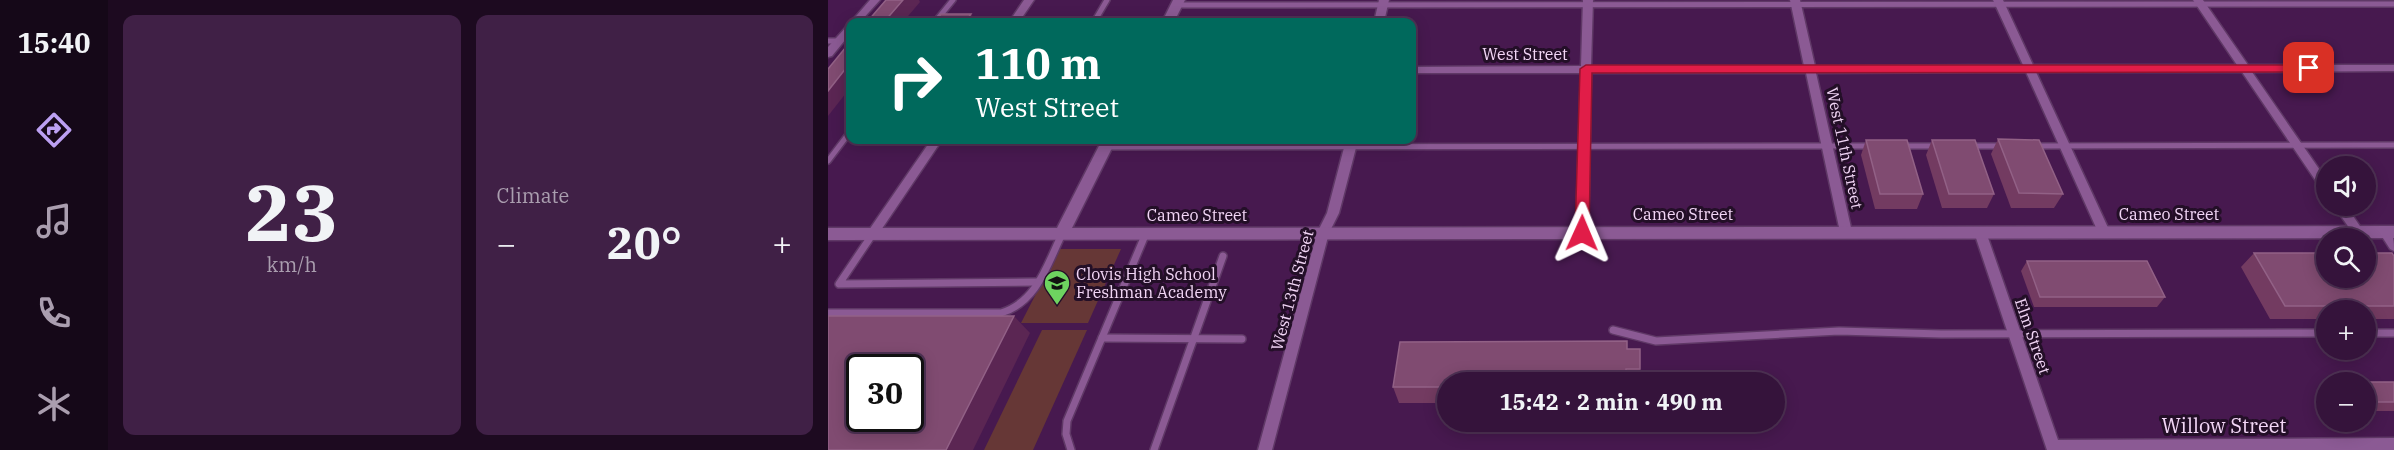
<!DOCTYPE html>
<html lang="en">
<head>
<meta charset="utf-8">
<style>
  body { margin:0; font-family:"IBM Plex Serif",serif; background:#402046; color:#f1f3f6; height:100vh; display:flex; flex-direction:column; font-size:22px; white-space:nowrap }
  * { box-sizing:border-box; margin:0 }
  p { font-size:20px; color:#aa9eaf }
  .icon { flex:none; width:33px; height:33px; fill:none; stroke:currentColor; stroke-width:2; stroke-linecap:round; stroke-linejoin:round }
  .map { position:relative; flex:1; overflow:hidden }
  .side { display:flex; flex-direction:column; gap:15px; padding:15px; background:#1d0a20; width:720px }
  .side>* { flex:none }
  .banner { position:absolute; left:18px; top:18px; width:570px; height:126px; border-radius:12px; box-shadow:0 3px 15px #0003,0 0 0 2px #4f3255; background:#00695c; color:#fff; overflow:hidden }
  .tools { position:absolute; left:1488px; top:156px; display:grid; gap:12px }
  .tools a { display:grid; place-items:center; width:60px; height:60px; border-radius:50%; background:#35133b; box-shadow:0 3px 15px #0003,0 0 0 2px #4f3255; font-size:30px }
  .speed { position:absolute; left:18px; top:354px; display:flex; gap:12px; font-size:30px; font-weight:700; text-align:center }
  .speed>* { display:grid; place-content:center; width:78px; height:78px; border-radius:50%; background:#35133b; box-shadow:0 3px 15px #0003,0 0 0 2px #4f3255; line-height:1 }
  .speed .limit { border:3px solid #111; border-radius:9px; background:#fff; color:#111 }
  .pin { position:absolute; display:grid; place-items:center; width:51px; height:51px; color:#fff; margin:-26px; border-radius:12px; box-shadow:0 3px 9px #0006 }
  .me { position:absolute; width:66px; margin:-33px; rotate:1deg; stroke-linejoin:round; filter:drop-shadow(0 0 4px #0008) }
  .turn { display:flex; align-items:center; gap:21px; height:126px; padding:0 30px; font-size:27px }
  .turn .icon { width:78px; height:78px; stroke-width:2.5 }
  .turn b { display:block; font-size:42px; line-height:51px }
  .big { font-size:45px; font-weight:700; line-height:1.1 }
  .side .card { flex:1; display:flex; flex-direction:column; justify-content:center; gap:9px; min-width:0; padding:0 21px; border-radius:12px; background:#402046 }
  .side .dial { align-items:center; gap:0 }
  .dial b { font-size:78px; line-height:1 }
  .heat { display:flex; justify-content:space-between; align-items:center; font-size:33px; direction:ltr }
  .side .tiles { flex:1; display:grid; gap:15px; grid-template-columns:repeat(2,1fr) }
  .trip { position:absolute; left:609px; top:372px; width:348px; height:60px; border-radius:30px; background:#35133b; box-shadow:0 3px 15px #0003,0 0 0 2px #4f3255; font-weight:700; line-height:60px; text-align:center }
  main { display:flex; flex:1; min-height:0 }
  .tab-bar { display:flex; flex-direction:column; width:108px; justify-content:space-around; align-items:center; background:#150818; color:#aa9eaf }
  .tab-bar .icon { width:42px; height:42px }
  .tab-bar .current { color:#bca0f2 }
  .tab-bar b { font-size:27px; color:#f1f3f6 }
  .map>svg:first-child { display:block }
  .green { fill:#663736 }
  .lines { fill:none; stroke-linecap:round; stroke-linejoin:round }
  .service-far1-casing { stroke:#5f3866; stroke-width:8 }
  .service-casing { stroke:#5f3866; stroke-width:10 }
  .minor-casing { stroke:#5f3866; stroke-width:3 }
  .tertiary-casing { stroke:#5f3866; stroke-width:3 }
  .service-far1 { stroke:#8b5a94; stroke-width:5 }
  .service { stroke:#8b5a94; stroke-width:7 }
  .minor { fill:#8b5a94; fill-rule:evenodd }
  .tertiary { fill:#8b5a94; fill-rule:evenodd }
  .wall { fill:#733b61 }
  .shaded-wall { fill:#5b2653 }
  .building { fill:#804b71; stroke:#926186; stroke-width:1.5; fill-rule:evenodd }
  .route { fill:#e11d48; stroke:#92132f; stroke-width:1.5 }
  .labels { text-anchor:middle; stroke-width:6; stroke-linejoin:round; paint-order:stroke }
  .street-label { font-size:16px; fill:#f2d6f6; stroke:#230f27 }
  .poi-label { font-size:16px; fill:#f2d6f6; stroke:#230f27; text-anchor:start }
  .near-street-label { font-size:20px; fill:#f2d6f6; stroke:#230f27 }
</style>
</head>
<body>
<main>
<nav class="tab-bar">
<b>15:40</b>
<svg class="icon current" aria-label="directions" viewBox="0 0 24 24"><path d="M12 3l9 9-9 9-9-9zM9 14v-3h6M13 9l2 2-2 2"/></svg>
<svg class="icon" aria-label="music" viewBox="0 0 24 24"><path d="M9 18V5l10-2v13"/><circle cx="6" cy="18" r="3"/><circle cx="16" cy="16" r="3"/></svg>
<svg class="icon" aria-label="phone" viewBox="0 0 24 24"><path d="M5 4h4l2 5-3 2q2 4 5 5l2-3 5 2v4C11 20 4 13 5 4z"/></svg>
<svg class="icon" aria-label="climate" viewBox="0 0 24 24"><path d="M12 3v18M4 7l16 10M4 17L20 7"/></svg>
</nav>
<section class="side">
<div class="tiles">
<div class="card dial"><b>23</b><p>km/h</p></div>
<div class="card"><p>Climate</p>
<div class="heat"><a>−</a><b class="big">20°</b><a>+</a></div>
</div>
</div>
</section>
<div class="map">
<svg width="1566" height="450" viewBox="0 0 1566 450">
  <rect width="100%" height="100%" fill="#47194f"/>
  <!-- green -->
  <g class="green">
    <polygon points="231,249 293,249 260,323 193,323"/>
    <polygon points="214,330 259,330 205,450 156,450"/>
  </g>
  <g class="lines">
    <!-- service-far1 casing -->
    <g class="service-far1-casing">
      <g id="service-far1">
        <polyline points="349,5 1566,4"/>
        <polyline points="107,22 125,0"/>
        <polyline points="266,22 279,0"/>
        <polyline points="0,41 12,41"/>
        <polyline points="1073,146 1108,146"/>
        <polyline points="1142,146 1174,146"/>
        <polyline points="1208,146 1566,145"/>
        <polyline points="278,147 1042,146"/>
        <polyline points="0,161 22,132"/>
      </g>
    </g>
    <!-- service casing -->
    <g class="service-casing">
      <g id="service">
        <polyline points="44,235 11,284 209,282"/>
        <path d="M0,313H173C209,302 219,265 234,234"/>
        <polyline points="785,330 828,341 1011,331 1113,334 1498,333"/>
        <polyline points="1538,333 1566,333"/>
        <polyline points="274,338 414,339"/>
        <polyline points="243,450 238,434 239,421 318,233"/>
        <polyline points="326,450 395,256"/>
      </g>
    </g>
    <!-- minor casing -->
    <g class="minor-casing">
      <g id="minor">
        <polygon points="42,0 52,0 32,22 22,23"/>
        <polygon points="196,0 206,0 191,22 181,22"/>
        <polygon points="551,0 561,0 556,22 546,22"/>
        <polygon points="755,0 765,0 763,66 976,66 962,0 972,0 987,66 1195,65 1165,0 1175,0 1205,65 1409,65 1365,0 1375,0 1420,65 1566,65 1566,71 1424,72 1498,179 1498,191 1494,190 1414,72 1208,72 1282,232 1280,235 1272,235 1270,232 1198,72 988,73 1024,232 1022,235 1014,235 1012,232 978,73 763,73 760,233 758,236 750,236 748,233 753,73 584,73 584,67 753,66"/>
        <polygon points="22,25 22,34 4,56 0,57 0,47 19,26"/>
        <polygon points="103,140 114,140 49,236 41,236 39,233 41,230"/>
        <polygon points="518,140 530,140 511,213 501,233 444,450 430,450 489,233 499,213"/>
        <polygon points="1506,206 1518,206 1534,229 1536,232 1534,235 1526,235"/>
        <polygon points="1152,227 1156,229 1158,232 1230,440 1566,438 1566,450 1219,450 1146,232 1148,229"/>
        <path d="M1557,227C1566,231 1566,242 1566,251L1562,249L1551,232L1553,229Z"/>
      </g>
    </g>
    <!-- tertiary casing -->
    <g class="tertiary-casing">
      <g id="tertiary">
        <polygon points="345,0 357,0 346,22 334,22"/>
        <polygon points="274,140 288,140 244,228 1566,226 1566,238 0,240 0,228 229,228"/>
      </g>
    </g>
    <!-- service-far1 -->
    <use href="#service-far1" class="service-far1"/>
    <!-- service -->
    <use href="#service" class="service"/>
    <!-- minor -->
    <use href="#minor" class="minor"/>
    <!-- tertiary -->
    <use href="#tertiary" class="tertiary"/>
  </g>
  <!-- wall -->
  <g class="wall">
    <polygon points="1170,139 1235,194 1226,208 1183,208 1163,154"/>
    <polygon points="1038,140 1095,194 1089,209 1047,209 1033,155"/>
    <polygon points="1104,140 1166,194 1159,208 1114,208 1098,155"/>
    <polygon points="1426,253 1566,256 1566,319 1538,319 1538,310 1498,310 1498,319 1442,319 1413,267"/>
    <polygon points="1199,261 1337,297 1329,307 1206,307 1193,271"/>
    <polygon points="799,349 812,369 811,382 620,382 620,403 571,403 565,387"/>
    <polygon points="1526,382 1566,382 1566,411 1538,411 1538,382"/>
  </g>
  <!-- shaded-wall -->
  <g class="shaded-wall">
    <polygon points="75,0 91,0 92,2 75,22 56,22"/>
    <polygon points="143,14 149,22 137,22"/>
    <polygon points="22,63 22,88 0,116 0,91"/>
    <polygon points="186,316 202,333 145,450 118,450"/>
  </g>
  <!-- building -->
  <g class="building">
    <polygon points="58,0 75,0 56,22 39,22"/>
    <polygon points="113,14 143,14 137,22 107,22"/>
    <polygon points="22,42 22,63 0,91 0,69"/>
    <polygon points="1170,139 1211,140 1235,194 1191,193"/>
    <polygon points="1038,140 1079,140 1095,194 1052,194"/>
    <polygon points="1104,140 1147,140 1166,194 1121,194"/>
    <polygon points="1426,253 1498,253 1498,278 1538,278 1538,253 1564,253 1566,256 1566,306 1457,306"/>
    <polygon points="1199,261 1319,261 1337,297 1212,297"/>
    <path d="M0,316H186L118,450H0ZM32,368H82V418H32Z"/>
    <polygon points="799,341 799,349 812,349 812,369 798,369 798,382 755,381 755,377 674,377 674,382 620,382 620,387 565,387 572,342"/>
    <polygon points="1526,382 1566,382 1566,402 1539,402 1538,400 1538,382"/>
  </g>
  <!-- route -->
  <polygon class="route" points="758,65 1481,65 1487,68 1481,72 764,73 761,233 754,238 747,233 752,69"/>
  <!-- icons -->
  <defs>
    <g id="school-pin" transform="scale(1.35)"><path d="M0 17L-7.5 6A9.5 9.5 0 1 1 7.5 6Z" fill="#6ed360" stroke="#230f27"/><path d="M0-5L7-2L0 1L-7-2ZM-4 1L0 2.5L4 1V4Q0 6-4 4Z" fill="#111"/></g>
  </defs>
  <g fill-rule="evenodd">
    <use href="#school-pin" x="229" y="283"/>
  </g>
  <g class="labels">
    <!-- street labels -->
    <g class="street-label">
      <text x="697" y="60">West Street</text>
      <text transform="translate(1017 148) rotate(78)" y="6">West 11th Street</text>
      <text x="855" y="220">Cameo Street</text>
      <text x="1341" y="220">Cameo Street</text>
      <text x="369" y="221">Cameo Street</text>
      <text transform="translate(464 290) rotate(-75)" y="6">West 13th Street</text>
      <text transform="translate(1205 336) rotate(71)" y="6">Elm Street</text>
    </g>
    <!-- poi labels -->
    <g class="poi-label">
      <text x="248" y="280">Clovis High School<tspan x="248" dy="18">Freshman Academy</tspan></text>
    </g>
    <!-- near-street labels -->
    <g class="near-street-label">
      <text x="1396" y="433">Willow Street</text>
    </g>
  </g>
</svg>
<div class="tools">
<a><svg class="icon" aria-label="sound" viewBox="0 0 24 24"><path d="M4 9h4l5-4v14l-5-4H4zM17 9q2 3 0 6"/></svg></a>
<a><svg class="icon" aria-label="search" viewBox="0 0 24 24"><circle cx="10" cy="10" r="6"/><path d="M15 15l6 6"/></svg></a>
<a>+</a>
<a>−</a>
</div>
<div class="speed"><div class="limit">30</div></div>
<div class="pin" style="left:1481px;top:68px;background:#d93025"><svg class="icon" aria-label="arrive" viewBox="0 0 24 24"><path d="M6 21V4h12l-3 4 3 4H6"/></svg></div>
<svg class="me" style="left:754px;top:233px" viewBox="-20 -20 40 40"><path d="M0-17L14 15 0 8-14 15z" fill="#e11d48" stroke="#fff" stroke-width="4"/></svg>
<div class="trip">15:42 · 2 min · 490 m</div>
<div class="banner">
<div class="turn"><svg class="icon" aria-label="right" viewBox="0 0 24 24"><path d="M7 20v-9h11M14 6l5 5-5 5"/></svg><div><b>110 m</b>West Street</div></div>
</div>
</div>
</main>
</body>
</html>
